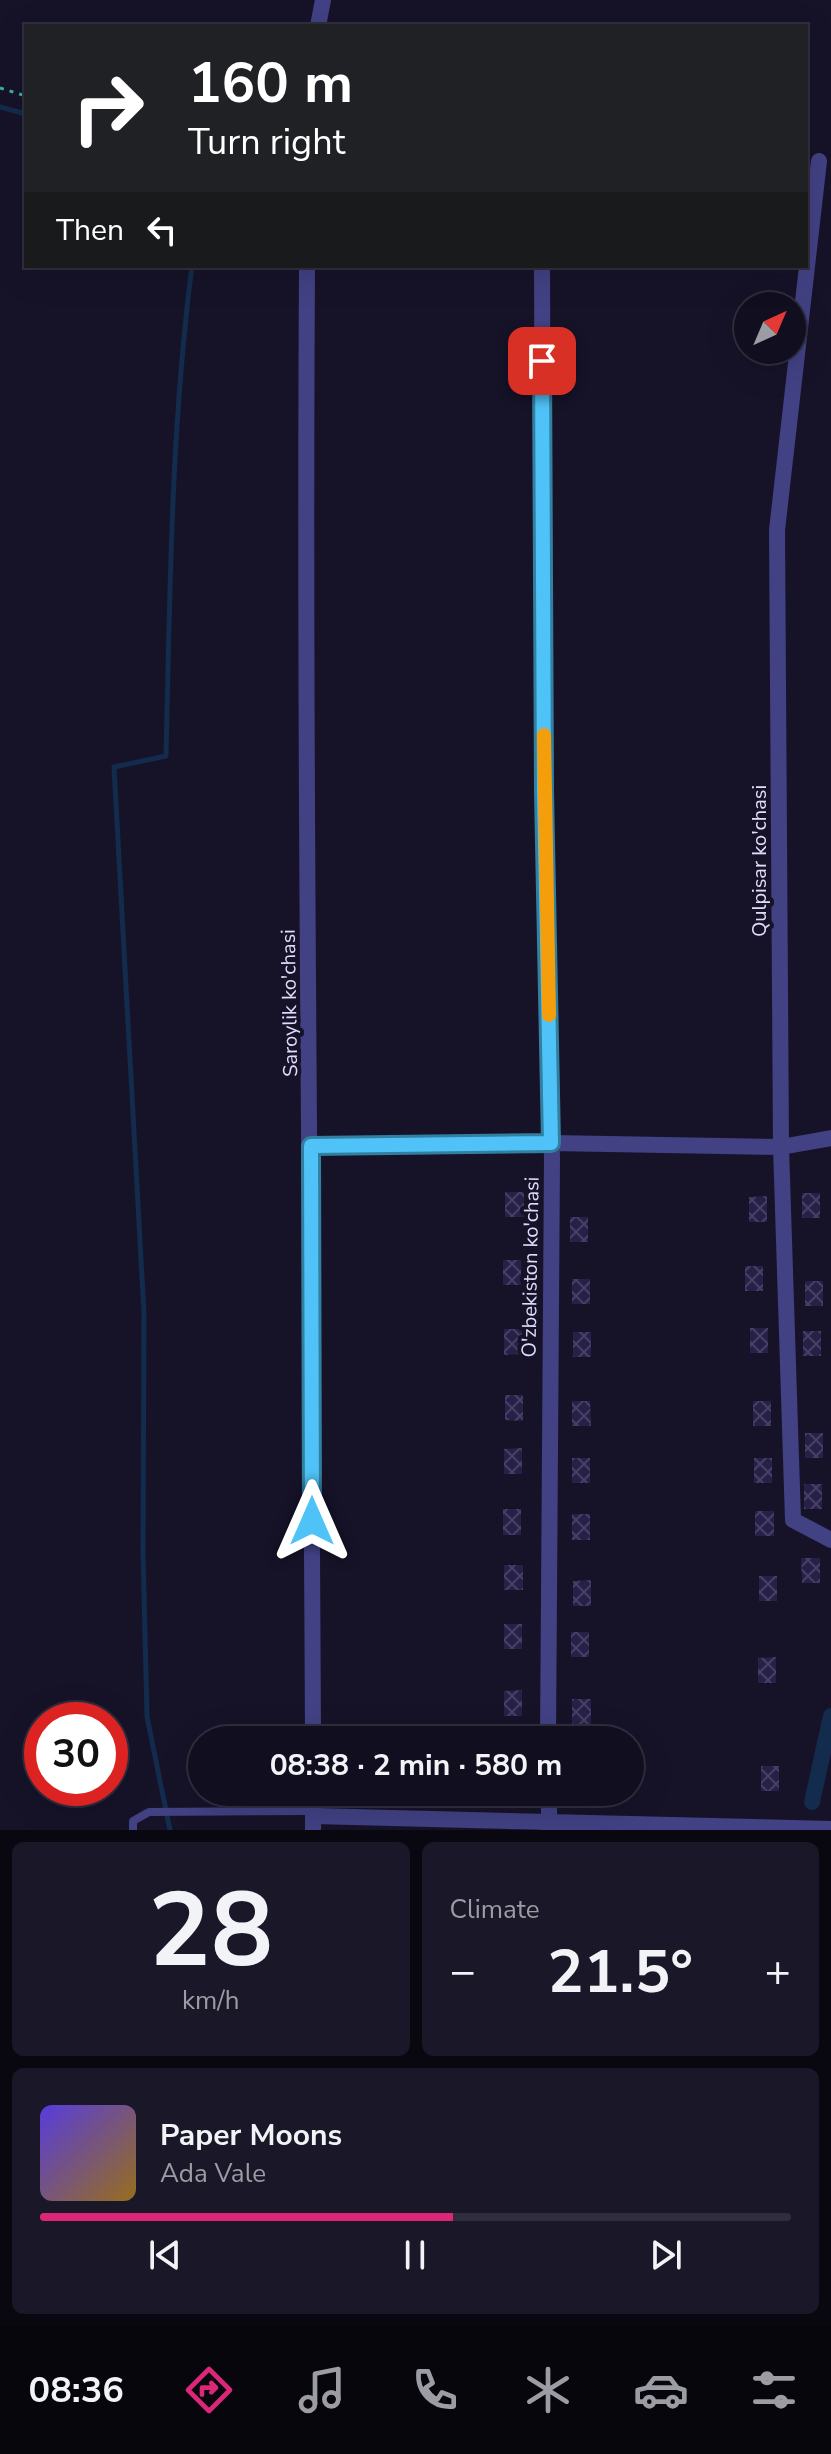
<!DOCTYPE html>
<html lang="en">
<head>
<meta charset="utf-8">
<style>
  body { margin:0; font-family:"Nunito Sans",sans-serif; background:#191728; color:#f1f3f6; height:100vh; display:flex; flex-direction:column; font-size:30px; white-space:nowrap }
  * { box-sizing:border-box; margin:0 }
  p { font-size:26px; color:#9c9ca4 }
  .icon { flex:none; width:44px; height:44px; fill:none; stroke:currentColor; stroke-width:2; stroke-linecap:round; stroke-linejoin:round }
  .map { position:relative; height:1830px; overflow:hidden }
  .side { display:flex; flex-direction:column; gap:12px; padding:12px; background:#090811; flex:1 }
  .side>* { flex:none }
  .top-card { position:absolute; left:24px; top:24px; width:784px; height:244px; border-radius:0px; box-shadow:0 8px 32px #0002,0 0 0 2px #302e3d; background:#202124; color:#fff; overflow:hidden }
  .needle { width:52px; rotate:44deg }
  .controls { position:absolute; left:734px; top:292px; display:grid; gap:16px }
  .controls a { display:grid; place-items:center; width:72px; height:72px; border-radius:50%; background:#100e1f; box-shadow:0 8px 32px #0002,0 0 0 2px #302e3d; font-size:40px }
  .speed { position:absolute; left:24px; top:1702px; display:flex; gap:16px; font-size:40px; font-weight:700; text-align:center }
  .speed>* { display:grid; place-content:center; width:104px; height:104px; border-radius:50%; background:#100e1f; box-shadow:0 8px 32px #0002,0 0 0 2px #302e3d; line-height:1 }
  .speed .limit { border:12px solid #d22; background:#fff; color:#111 }
  .pin { position:absolute; display:grid; place-items:center; width:68px; height:68px; color:#fff; margin:-34px; border-radius:16px; box-shadow:0 4px 12px #0006 }
  .me { position:absolute; width:88px; margin:-44px; rotate:0deg; stroke-linejoin:round; filter:drop-shadow(0 0 6px #0008) }
  .turn { display:flex; align-items:center; gap:28px; height:168px; padding:0 32px; font-size:36px }
  .turn .icon { width:104px; height:104px; stroke-width:2.5 }
  .turn b { display:block; font-size:56px; line-height:68px }
  .then { display:flex; align-items:center; height:76px; padding:0 32px; background:#0003; gap:16px; font-size:30px }
  .big { font-size:60px; font-weight:700; line-height:1.1 }
  .side .card { flex:1; display:flex; flex-direction:column; justify-content:center; gap:12px; min-width:0; padding:0 28px; border-radius:12px; background:#191728 }
  .side .dial { align-items:center; gap:0 }
  .dial b { font-size:104px; line-height:1 }
  .song { display:flex; align-items:center; gap:24px }
  .cover { width:96px; height:96px; border-radius:12px; background:linear-gradient(135deg,hsl(250 70% 55%),hsl(40 70% 35%)) }
  .played { height:8px; border-radius:4px; background:linear-gradient(90deg,#db2777 55%,#302e3d 55%) }
  .keys { display:flex; justify-content:space-around; direction:ltr }
  .heat { display:flex; justify-content:space-between; align-items:center; font-size:44px; direction:ltr }
  .side .tiles { flex:1; display:grid; gap:12px; grid-template-columns:1fr 1fr }
  .card:last-child { grid-column:span 2 }
  .trip { position:absolute; left:188px; top:1726px; width:456px; height:80px; border-radius:40px; background:#100e1f; box-shadow:0 8px 32px #0002,0 0 0 2px #302e3d; font-weight:700; line-height:80px; text-align:center }
  .tab-bar { display:flex; height:128px; justify-content:space-around; align-items:center; background:#06060c; color:#9c9ca4 }
  .tab-bar .icon { width:56px; height:56px }
  .tab-bar .selected { color:#db2777 }
  .tab-bar b { font-size:36px; color:#f1f3f6 }
  .map>svg:first-child { display:block }
  .lines { fill:none; stroke-linecap:round; stroke-linejoin:round }
  .stream { stroke:#132b4c; stroke-width:5 }
  .canal { stroke:#132b4c; stroke-width:16 }
  .building { fill:url(#building-cross-hatch) }
  .path { stroke:#3ab3a8; stroke-width:3; stroke-dasharray:4 6; stroke-linecap:butt }
  .lane { stroke:#424184; stroke-width:8 }
  .street { stroke:#424184; stroke-width:16 }
  .route-casing { stroke:#337fa1; stroke-width:20 }
  .route { stroke:#4fc3f7; stroke-width:14 }
  .slow { stroke:#f59e0b; stroke-width:14 }
  .labels { text-anchor:middle; stroke-width:8; stroke-linejoin:round; paint-order:stroke }
  .street-label { font-size:20px; fill:#e0ddfc; stroke:#161329 }
</style>
</head>
<body>
<div class="map">
<svg width="831" height="1830" viewBox="0 0 831 1830">
  <defs>
    <pattern id="building-cross-hatch" width="8" height="8" patternUnits="userSpaceOnUse" patternTransform="scale(2)"><rect width="8" height="8" fill="#272048"/><path d="M0 0l8 8M0 8l8-8" fill="none" stroke="#464063"/></pattern>
  </defs>
  <rect width="100%" height="100%" fill="#161329"/>
  <g class="lines">
    <!-- stream -->
    <g class="stream">
      <polyline points="0,107 26,114"/>
      <path d="M170,1830L147,1717L143,1553L144,1314L114,767L166,756C170,592 171,428 192,266"/>
    </g>
    <!-- canal -->
    <polyline class="canal" points="812,1802 831,1716"/>
  </g>
  <!-- building -->
  <g class="building">
    <rect x="505" y="1192" width="19" height="25"/>
    <rect x="802" y="1193" width="18" height="25"/>
    <polygon points="767,1196 767,1222 749,1222 749,1197"/>
    <rect x="570" y="1217" width="18" height="25"/>
    <rect x="503" y="1260" width="18" height="25"/>
    <rect x="745" y="1266" width="18" height="25"/>
    <rect x="572" y="1279" width="18" height="25"/>
    <rect x="805" y="1281" width="18" height="25"/>
    <rect x="750" y="1328" width="18" height="25"/>
    <polygon points="504,1329 522,1329 522,1354 504,1355"/>
    <rect x="803" y="1331" width="18" height="25"/>
    <rect x="573" y="1332" width="18" height="25"/>
    <polygon points="505,1395 523,1395 523,1421 505,1420"/>
    <polygon points="572,1401 590,1401 591,1426 572,1426"/>
    <rect x="753" y="1401" width="18" height="25"/>
    <rect x="805" y="1433" width="18" height="25"/>
    <polygon points="522,1448 522,1474 504,1474 504,1449"/>
    <rect x="572" y="1458" width="18" height="25"/>
    <rect x="754" y="1458" width="18" height="25"/>
    <rect x="804" y="1484" width="18" height="25"/>
    <rect x="503" y="1509" width="18" height="26"/>
    <rect x="755" y="1511" width="19" height="25"/>
    <rect x="572" y="1514" width="18" height="26"/>
    <polygon points="801,1558 820,1558 820,1583 802,1583"/>
    <rect x="504" y="1565" width="19" height="25"/>
    <rect x="759" y="1576" width="18" height="25"/>
    <polygon points="591,1580 591,1606 573,1606 573,1581"/>
    <rect x="504" y="1624" width="18" height="25"/>
    <rect x="571" y="1632" width="18" height="25"/>
    <polygon points="776,1657 776,1683 758,1683 758,1658"/>
    <polygon points="522,1690 522,1716 504,1716 504,1691"/>
    <rect x="572" y="1699" width="19" height="25"/>
    <rect x="761" y="1766" width="18" height="25"/>
  </g>
  <g class="lines">
    <!-- path -->
    <polyline class="path" points="0,88 26,96"/>
    <!-- lane -->
    <polyline class="lane" points="133,1830 133,1821 149,1812 312,1811"/>
    <!-- street -->
    <g class="street">
      <polyline points="318,26 323,0"/>
      <polyline points="819,161 777,530 781,1147 793,1520 831,1540"/>
      <path d="M307,266C304,757 311,1249 313,1740"/>
      <polyline points="542,266 544,792 552,1159 548,1740"/>
      <polyline points="311,1146 551,1143 781,1147 831,1138"/>
      <polyline points="313,1792 313,1830"/>
      <polyline points="549,1792 549,1830"/>
      <polyline points="313,1816 831,1829"/>
    </g>
  </g>
  <g class="lines">
    <!-- route casing -->
    <g class="route-casing">
      <polyline id="route" points="312,1521 311,1146 551,1143 544,792 542,361"/>
    </g>
    <!-- route -->
    <use href="#route" class="route"/>
    <!-- slow -->
    <polyline class="slow" points="544,735 549,1015"/>
  </g>
  <g class="labels">
    <!-- street labels -->
    <g class="street-label">
      <text transform="translate(759 861) rotate(-90)" y="7">Qulpisar ko'chasi</text>
      <text transform="translate(289 1003) rotate(-91)" y="7">Saroylik ko'chasi</text>
      <text transform="translate(530 1267) rotate(-89)" y="7">O'zbekiston ko'chasi</text>
    </g>
  </g>
</svg>
<div class="controls">
<a><svg class="needle" viewBox="-14 -14 28 28"><path d="M0-13l5 13h-10z" fill="#e53935"/><path d="M0 13l5-13h-10z" fill="#9c9ca4"/></svg></a>
</div>
<div class="speed"><div class="limit">30</div></div>
<div class="pin" style="left:542px;top:361px;background:#d93025"><svg class="icon" aria-label="arrive" viewBox="0 0 24 24"><path d="M6 21V4h12l-3 4 3 4H6"/></svg></div>
<svg class="me" style="left:312px;top:1521px" viewBox="-20 -20 40 40"><path d="M0-17L14 15 0 8-14 15z" fill="#4fc3f7" stroke="#fff" stroke-width="4"/></svg>
<div class="trip">08:38 · 2 min · 580 m</div>
<div class="top-card">
<div class="turn"><svg class="icon" aria-label="right" viewBox="0 0 24 24"><path d="M7 20v-9h11M14 6l5 5-5 5"/></svg><div><b>160 m</b>Turn right</div></div>
<div class="then">Then<svg class="icon" aria-label="left" viewBox="0 0 24 24"><path d="M17 20v-9H6M10 6l-5 5 5 5"/></svg></div>
</div>
</div>
<section class="side">
<div class="tiles">
<div class="card dial"><b>28</b><p>km/h</p></div>
<div class="card"><p>Climate</p>
<div class="heat"><a>−</a><b class="big">21.5°</b><a>+</a></div>
</div>
<div class="card">
<div class="song"><i class="cover"></i><div><b>Paper Moons</b><p>Ada Vale</p></div></div>
<div class="played"></div>
<div class="keys"><svg class="icon" aria-label="previous" viewBox="0 0 24 24"><path d="M18 5L8 12l10 7zM5 5v14"/></svg><svg class="icon" aria-label="pause" viewBox="0 0 24 24"><path d="M8 5v14M16 5v14"/></svg><svg class="icon" aria-label="next" viewBox="0 0 24 24"><path d="M6 5l10 7-10 7zM19 5v14"/></svg></div>
</div>
</div>
</section>
<nav class="tab-bar">
<b>08:36</b>
<svg class="icon selected" aria-label="directions" viewBox="0 0 24 24"><path d="M12 3l9 9-9 9-9-9zM9 14v-3h6M13 9l2 2-2 2"/></svg>
<svg class="icon" aria-label="music" viewBox="0 0 24 24"><path d="M9 18V5l10-2v13"/><circle cx="6" cy="18" r="3"/><circle cx="16" cy="16" r="3"/></svg>
<svg class="icon" aria-label="phone" viewBox="0 0 24 24"><path d="M5 4h4l2 5-3 2q2 4 5 5l2-3 5 2v4C11 20 4 13 5 4z"/></svg>
<svg class="icon" aria-label="climate" viewBox="0 0 24 24"><path d="M12 3v18M4 7l16 10M4 17L20 7"/></svg>
<svg class="icon" aria-label="car" viewBox="0 0 24 24"><path d="M5 17H2v-5l4-1 3-4h7l3 4 3 1v5h-3M9 17h6M6 11h13"/><circle cx="7" cy="17" r="2"/><circle cx="17" cy="17" r="2"/></svg>
<svg class="icon" aria-label="filters" viewBox="0 0 24 24"><path d="M4 7h16M4 17h16"/><circle cx="9" cy="7" r="2"/><circle cx="15" cy="17" r="2"/></svg>
</nav>
</body>
</html>
